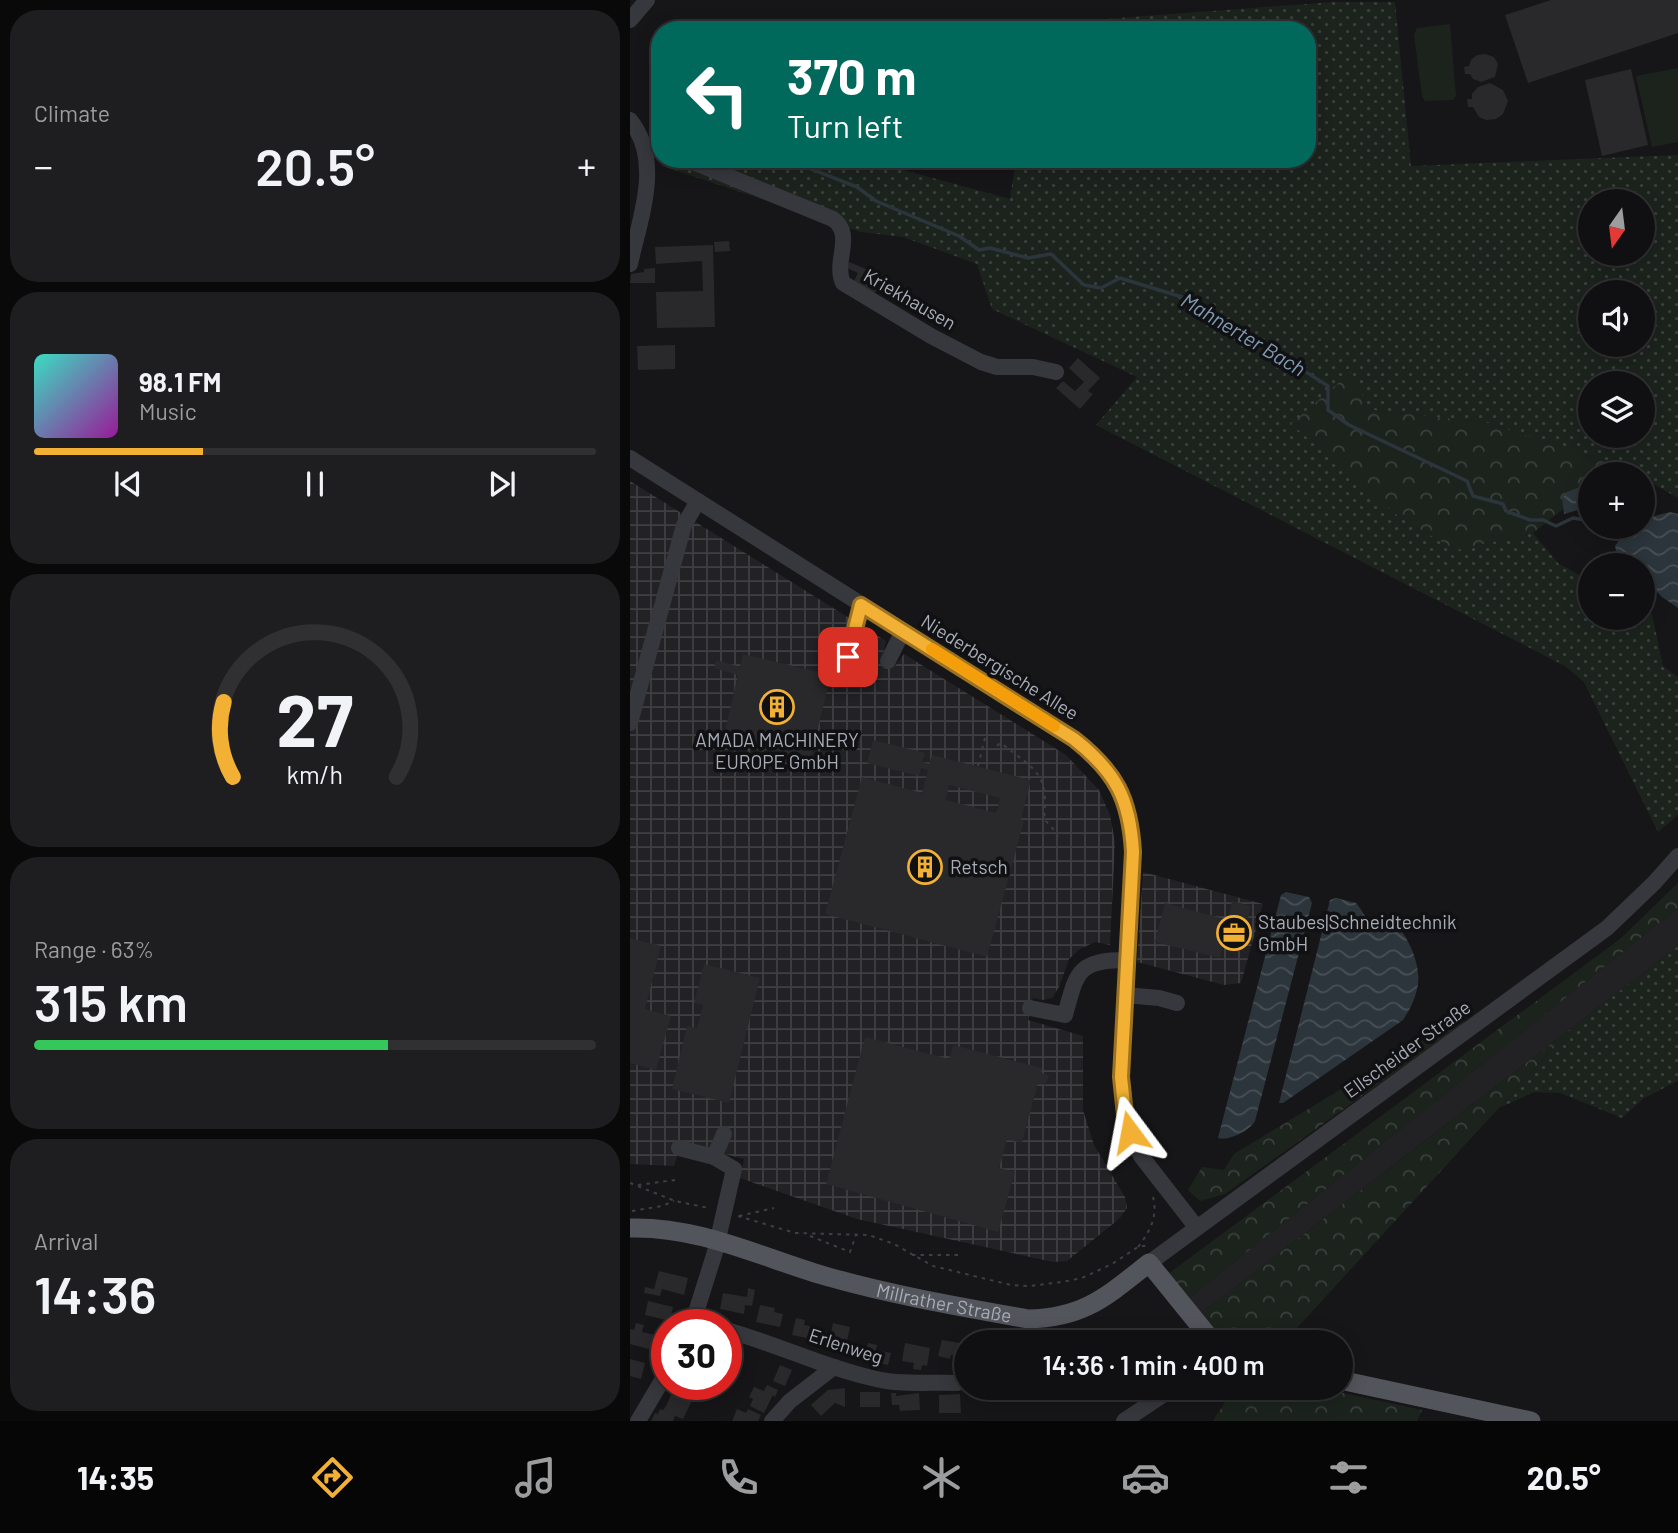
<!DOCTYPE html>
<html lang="en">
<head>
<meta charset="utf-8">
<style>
  body { margin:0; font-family:Barlow,sans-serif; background:#1e1e20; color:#f1f3f6; height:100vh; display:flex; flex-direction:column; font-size:26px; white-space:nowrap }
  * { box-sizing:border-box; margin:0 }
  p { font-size:23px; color:#9c9d9f }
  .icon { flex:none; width:38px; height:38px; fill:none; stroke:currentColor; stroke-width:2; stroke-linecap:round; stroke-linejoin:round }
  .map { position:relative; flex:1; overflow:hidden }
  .drawer { display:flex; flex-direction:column; gap:10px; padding:10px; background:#09090a; width:630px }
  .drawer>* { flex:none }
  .hud { position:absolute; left:21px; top:21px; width:665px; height:147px; border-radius:28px; box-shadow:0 4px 18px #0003,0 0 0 2px #303032; background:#00695c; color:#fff; overflow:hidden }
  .needle { width:46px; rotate:194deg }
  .fabs { position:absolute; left:948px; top:189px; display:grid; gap:14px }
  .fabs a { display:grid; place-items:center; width:77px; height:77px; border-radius:50%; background:#101012; box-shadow:0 4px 18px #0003,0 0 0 2px #303032; font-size:35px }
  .speed { position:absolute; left:21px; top:1309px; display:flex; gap:14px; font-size:35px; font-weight:700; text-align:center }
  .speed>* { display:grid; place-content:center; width:91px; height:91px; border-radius:50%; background:#101012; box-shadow:0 4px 18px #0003,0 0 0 2px #303032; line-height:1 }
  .speed .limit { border:10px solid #d22; background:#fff; color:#111 }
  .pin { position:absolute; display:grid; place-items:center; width:60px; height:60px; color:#fff; margin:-30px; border-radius:14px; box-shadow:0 4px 10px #0006 }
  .me { position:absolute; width:77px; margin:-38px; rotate:347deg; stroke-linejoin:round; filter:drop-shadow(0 0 5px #0008) }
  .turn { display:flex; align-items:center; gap:24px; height:147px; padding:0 21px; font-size:32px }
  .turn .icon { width:91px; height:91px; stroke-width:2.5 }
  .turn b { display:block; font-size:49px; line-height:60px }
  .big { font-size:52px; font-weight:600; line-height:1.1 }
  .drawer .tile { flex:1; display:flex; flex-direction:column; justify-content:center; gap:10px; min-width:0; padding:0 24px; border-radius:28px; background:#1e1e20 }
  .drawer .dial { align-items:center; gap:0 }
  .dial svg { height:182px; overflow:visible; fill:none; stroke:#303032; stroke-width:7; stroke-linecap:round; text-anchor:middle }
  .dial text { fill:#f1f3f6; stroke:none }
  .song { display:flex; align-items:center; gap:21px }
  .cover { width:84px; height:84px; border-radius:10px; background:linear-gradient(135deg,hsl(170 70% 55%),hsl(300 70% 35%)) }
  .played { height:7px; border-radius:4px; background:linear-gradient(90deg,#f2b134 30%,#303032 30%) }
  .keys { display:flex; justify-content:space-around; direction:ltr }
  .heat { display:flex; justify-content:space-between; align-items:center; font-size:38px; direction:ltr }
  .charge { height:10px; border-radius:5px; background:linear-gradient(90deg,#34c759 63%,#303032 0) }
  .trip { position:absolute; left:324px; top:1330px; width:399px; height:70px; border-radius:35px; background:#101012; box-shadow:0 4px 18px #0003,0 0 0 2px #303032; font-weight:600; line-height:70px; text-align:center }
  .tab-bar { display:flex; height:112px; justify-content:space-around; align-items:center; background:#060607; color:#9c9d9f }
  .tab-bar .icon { width:49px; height:49px }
  .tab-bar .active { color:#f2b134 }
  .tab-bar b { font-size:32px; color:#f1f3f6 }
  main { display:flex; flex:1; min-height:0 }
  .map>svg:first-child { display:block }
  .built { fill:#222225 }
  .industrial { fill:url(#industrial-grid) }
  .green { fill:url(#green-dots); fill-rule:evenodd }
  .forest { fill:url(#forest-crowns) }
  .pitch { fill:#1c231d }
  .water { fill:url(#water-waves) }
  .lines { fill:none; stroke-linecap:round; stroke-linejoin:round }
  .stream { stroke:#2c353c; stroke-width:3.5 }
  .building { fill:#29292c; fill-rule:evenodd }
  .path { stroke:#3d3f44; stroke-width:2; stroke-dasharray:3.5 5; stroke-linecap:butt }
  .minor { stroke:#37383d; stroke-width:16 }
  .major { stroke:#53555c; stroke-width:19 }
  .route-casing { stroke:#9d7322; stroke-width:18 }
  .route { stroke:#f2b134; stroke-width:12 }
  .slow { stroke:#f59e0b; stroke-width:12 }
  .labels { text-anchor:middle; stroke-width:7; stroke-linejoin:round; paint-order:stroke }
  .street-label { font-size:19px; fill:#a8adb8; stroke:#111113 }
  .poi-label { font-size:19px; fill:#a8adb8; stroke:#111113; text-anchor:start }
  .water-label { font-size:21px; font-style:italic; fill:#7f9bb3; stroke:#111113 }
</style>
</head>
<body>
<main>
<section class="drawer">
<div class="tile"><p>Climate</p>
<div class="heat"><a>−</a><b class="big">20.5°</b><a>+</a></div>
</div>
<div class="tile">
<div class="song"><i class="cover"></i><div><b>98.1 FM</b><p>Music</p></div></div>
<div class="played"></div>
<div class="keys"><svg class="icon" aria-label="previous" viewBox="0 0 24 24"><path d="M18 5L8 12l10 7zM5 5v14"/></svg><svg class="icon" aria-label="pause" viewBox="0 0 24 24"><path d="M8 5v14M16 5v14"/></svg><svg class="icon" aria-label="next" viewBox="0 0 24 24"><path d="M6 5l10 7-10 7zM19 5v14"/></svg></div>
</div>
<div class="tile dial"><svg viewBox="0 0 100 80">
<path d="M14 69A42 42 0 1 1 86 69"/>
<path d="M14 69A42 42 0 0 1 10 36" stroke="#f2b134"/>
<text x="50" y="56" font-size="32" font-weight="700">27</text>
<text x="50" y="72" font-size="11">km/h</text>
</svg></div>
<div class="tile"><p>Range · 63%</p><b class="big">315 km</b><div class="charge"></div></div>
<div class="tile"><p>Arrival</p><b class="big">14:36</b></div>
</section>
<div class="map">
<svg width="1048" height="1421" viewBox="0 0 1048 1421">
  <defs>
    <pattern id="industrial-grid" width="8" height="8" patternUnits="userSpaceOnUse" patternTransform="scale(1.75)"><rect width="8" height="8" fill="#222225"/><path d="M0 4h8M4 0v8" fill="none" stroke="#3f3f43"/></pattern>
    <pattern id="green-dots" width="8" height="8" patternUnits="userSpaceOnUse" patternTransform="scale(1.75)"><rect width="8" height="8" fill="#1c231d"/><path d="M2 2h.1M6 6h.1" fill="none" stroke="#3a403c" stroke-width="1.8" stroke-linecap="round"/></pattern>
    <pattern id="forest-crowns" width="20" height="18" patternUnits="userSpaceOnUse" patternTransform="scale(1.75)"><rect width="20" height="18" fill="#1c231d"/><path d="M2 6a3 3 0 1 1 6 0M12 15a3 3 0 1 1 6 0" fill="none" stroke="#3a403c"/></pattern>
    <pattern id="water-waves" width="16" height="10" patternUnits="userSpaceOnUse" patternTransform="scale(1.75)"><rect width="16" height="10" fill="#2c353c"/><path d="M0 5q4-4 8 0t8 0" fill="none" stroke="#485056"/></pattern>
  </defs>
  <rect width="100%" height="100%" fill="#161618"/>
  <!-- built -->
  <polygon class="built" points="1048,908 1048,946 570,1314 559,1298"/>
  <!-- industrial -->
  <g class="industrial">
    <polygon points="0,481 256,641 252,658 265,666 274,654 436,755 469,790 480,815 485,842 480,945 465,942 450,949 439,959 429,987 422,998 413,1000 403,998 398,1020 453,1036 453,1110 464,1145 495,1197 497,1208 489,1219 437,1261 423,1262 227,1219 110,1178 114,1159 51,1143 44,1166 0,1164"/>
    <polygon points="513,872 633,904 611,983 594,985 507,962"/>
  </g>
  <!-- green -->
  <g class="green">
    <path d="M704,2H765L781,166L1048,155V498L1013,478V474H1007L997,468L854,422L740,410L769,517L826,550L903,533L929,564L961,581V618H1013V609L1022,614L1033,666L1048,677V815L1028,832L954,682L935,666L466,425L507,377L362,309L347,264L273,237L231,232L32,166V159H233L380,199L386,159H677V30H407L408,24ZM961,201H1013V254H961ZM961,292H1013V345H961ZM961,383H1013V436H961Z"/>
    <polygon points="1048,946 1048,1081 1014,1098 992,1118 930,1093 904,1092 869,1108 943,1027"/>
  </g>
  <!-- forest -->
  <g class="forest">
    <polygon points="721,372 740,410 854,422 997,468 1007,474 961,474 961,487 903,533 826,550 769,517 661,424"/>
    <polygon points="1048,883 1048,908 559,1298 538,1274 990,939"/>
    <polygon points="828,1006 834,1023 595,1194 570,1201 558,1190 572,1167 594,1170 604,1154 718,1085"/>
    <polygon points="943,1027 654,1342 597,1342 570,1314"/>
    <polygon points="613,1388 690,1388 792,1410 787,1421 583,1421 601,1393"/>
  </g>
  <!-- pitch -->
  <g class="pitch">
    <polygon points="820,24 826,96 823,100 795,101 792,96 784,35 787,28"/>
    <polygon points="1048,68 1048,142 1022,147 1006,76"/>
  </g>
  <!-- water -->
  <g class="water">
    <polygon points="947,488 961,494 954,501 955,508 934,514 932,498 937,492"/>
    <path d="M1040,512L1048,514V608L1032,597L1013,577V565H989L985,546C994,533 998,527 1013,527V519Z"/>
    <path d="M656,892L679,897L682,903L625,1121C619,1131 599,1141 588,1138L651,895Z"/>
    <path d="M706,898L726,903C737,916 732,918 750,925L760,919C776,931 791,963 788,984C786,997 781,1008 773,1020L653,1103H649L700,900Z"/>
  </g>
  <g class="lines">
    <!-- stream -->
    <g class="stream">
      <polyline points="156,159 227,187 246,201 329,236 349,250 360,248 398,258 421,254 454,285 471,288 490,278 552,297 596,321 698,386 698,410 719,425 837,481 843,496 873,504 876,511 900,520 913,520 926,526 943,518 961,521"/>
      <polyline points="982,527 995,534"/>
    </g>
  </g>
  <!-- building -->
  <g class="building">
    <polygon points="921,0 1048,0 1048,33 898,83 875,15"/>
    <polygon points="855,54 864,57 868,64 865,77 851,82 843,79 840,74 835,74 834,67 839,66 841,60 847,55"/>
    <polygon points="1001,69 1018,145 972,156 955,80"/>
    <polygon points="860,83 873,90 878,101 873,114 866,119 856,120 849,117 843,107 838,107 837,99 842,99 842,94 848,87"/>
    <polygon points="99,241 100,251 85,252 84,242"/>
    <polygon points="83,245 85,327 27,328 26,292 73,291 72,261 26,264 25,247"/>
    <polygon points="219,262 258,278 256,283 271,289 267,300 246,291 244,294 222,285 228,273 217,268"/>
    <polygon points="25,268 25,283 0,283 1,274 14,272 14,269"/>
    <polygon points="45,345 45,369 8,370 7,346"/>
    <polygon points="448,358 470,378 458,391 463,394 450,409 426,388 433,381 445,391 454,382 439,368"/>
    <polygon points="113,654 201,675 180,760 93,739 108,675 84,668 86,660 110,667"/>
    <path d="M243,740L295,753L292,762L299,764L302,755L401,780L391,820L394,821L357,957L195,914L232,777L292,793L298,770L291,768L289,776L237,763ZM319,785L370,798L366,813L316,800Z"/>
    <polygon points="602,901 621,906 610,951 593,946 590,958 525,942 535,903 598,920"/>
    <polygon points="0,938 31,946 15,1009 41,1016 26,1070 0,1063"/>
    <polygon points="74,964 130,978 99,1103 42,1089 57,1026 67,1028 73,1005 64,1003"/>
    <polygon points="235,1037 319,1059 323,1045 412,1068 411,1073 419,1075 416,1085 408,1083 392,1143 377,1139 369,1168 385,1172 368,1232 196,1184"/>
    <polygon points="29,1271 58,1278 54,1295 32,1289 30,1296 14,1293 15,1287 24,1289"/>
    <polygon points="118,1288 125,1290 122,1306 115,1305 114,1314 90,1309 93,1293 117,1297"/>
    <polygon points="18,1301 43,1307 40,1321 15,1315"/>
    <polygon points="130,1305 145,1308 144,1312 153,1314 150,1327 126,1322"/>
    <polygon points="166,1318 175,1320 174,1325 188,1328 186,1340 162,1335"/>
    <polygon points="6,1323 14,1325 12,1332 30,1336 26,1351 0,1344 0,1329 4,1330"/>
    <polygon points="203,1323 220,1327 217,1341 224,1342 222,1354 198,1349"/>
    <polygon points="312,1340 336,1344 336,1366 333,1365 335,1359 321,1355 320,1359 308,1356"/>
    <polygon points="238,1343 247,1345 246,1350 261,1353 258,1365 234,1360"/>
    <polygon points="275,1343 300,1348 297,1366 292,1365 291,1370 283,1369 284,1363 272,1361"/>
    <polygon points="0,1359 15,1363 11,1379 0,1376"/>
    <polygon points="150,1365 162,1370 155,1386 143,1381"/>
    <polygon points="46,1384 70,1384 53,1419 45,1416 43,1421 21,1421 25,1413 28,1414 30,1409 33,1410 36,1406"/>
    <polygon points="137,1385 148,1390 145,1397 143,1395 134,1413 120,1406 123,1399 119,1397 124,1387 134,1391"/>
    <polygon points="215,1388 215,1407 205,1403 191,1416 181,1405 198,1390"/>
    <rect x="230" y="1392" width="20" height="15"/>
    <polygon points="261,1393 266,1393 266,1396 289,1393 290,1410 270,1411 269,1405 262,1405"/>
    <polygon points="330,1394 331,1413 309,1413 309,1395"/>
    <polygon points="107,1409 116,1413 118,1409 131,1415 128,1421 102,1421"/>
  </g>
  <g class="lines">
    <!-- path -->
    <g class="path">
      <path d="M367,746L370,743L372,744C406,770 419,774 414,819L424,830L430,841"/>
      <polyline points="348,766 355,738"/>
      <polyline points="0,1183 45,1201 79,1208"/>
      <polyline points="8,1185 45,1180"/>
      <polyline points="2,1211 32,1206 44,1201"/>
      <polyline points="108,1216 165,1233 239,1235 264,1244 303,1266 381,1285 399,1286 432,1282 452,1278 482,1264 508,1247 519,1245"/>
      <polyline points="109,1216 144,1208"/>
      <polyline points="180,1236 220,1252 226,1235"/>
      <path d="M508,1247C520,1231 528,1217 523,1197"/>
      <polyline points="282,1255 329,1255"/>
    </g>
    <!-- minor -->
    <g class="minor">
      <polyline points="0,20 17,0"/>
      <path d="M0,120C33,161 10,218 0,264"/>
      <path d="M56,159L203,219C225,235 203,261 213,283L301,336L351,362L367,367H403L426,372"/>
      <path d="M0,458L444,739C486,772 499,799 503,852L491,1077L495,1115L511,1156L567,1228"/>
      <polyline points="218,657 231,605"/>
      <polyline points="258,661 273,631"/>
      <polyline points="0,723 54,525 68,501"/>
      <polyline points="495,995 529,998 547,1003"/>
      <path d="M400,1008L435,1015C447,972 447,960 497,960"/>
      <polyline points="49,1148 84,1157 104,1169 85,1252 62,1325"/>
      <polyline points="84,1157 94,1134"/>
      <polyline points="519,1263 977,928 1024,883 1048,856"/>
      <path d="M96,1330C147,1344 195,1368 246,1379C269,1385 302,1382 327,1383"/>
      <polyline points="8,1421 37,1372"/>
      <polyline points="142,1421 160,1401 204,1367"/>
      <polyline points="494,1421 543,1388"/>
    </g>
    <!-- major -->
    <g class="major">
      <path id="s1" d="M0,1228C69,1226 130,1257 195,1276C261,1295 331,1307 398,1319C454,1318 477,1296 519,1263L583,1342"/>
      <polyline points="710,1380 901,1421"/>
    </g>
  </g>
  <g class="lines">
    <!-- route casing -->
    <g class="route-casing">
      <path id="route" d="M218,657L231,605L444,739C486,772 500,799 503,852L491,1077L495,1115L500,1132"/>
    </g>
    <!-- route -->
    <use href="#route" class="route"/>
    <!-- slow -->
    <polyline class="slow" points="302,649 424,726"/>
  </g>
  <!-- icons -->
  <defs>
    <g id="building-ring" transform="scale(1.75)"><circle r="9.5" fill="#111113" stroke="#f2b134" stroke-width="1.5"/><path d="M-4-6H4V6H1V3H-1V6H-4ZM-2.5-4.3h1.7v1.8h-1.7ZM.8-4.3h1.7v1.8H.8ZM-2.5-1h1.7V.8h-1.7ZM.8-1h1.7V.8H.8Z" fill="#f2b134"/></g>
    <g id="office-ring" transform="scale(1.75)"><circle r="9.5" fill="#111113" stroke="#f2b134" stroke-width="1.5"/><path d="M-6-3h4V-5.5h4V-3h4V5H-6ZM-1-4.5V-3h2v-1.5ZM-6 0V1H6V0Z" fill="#f2b134"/></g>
  </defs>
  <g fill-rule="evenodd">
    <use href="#building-ring" x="147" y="707"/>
    <use href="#building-ring" x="295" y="867"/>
    <use href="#office-ring" x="604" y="933"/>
  </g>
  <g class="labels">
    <!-- street labels -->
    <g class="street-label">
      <text transform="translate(280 299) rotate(30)" y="7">Kriekhausen</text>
      <text transform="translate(370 667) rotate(32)" y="7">Niederbergische Allee</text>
      <text transform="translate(777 1049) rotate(-36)" y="7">Ellscheider Straße</text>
      <text dy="7" stroke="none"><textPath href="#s1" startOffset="324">Millrather Straße</textPath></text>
      <text transform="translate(216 1346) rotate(18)" y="7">Erlenweg</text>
    </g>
    <!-- poi labels -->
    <g class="poi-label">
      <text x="147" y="747" text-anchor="middle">AMADA MACHINERY<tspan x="147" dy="22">EUROPE GmbH</tspan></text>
      <text x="320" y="874">Retsch</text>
      <text x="628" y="929">Staubes|Schneidtechnik<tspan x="628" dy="22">GmbH</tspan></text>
    </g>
    <!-- water labels -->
    <g class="water-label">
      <text transform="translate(613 335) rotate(31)" y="7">Mahnerter Bach</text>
    </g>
  </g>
</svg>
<div class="fabs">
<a><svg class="needle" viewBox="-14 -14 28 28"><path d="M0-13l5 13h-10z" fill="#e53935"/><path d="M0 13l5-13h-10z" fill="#9c9d9f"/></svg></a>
<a><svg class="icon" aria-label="sound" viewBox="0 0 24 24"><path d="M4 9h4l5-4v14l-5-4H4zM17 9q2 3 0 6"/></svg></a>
<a><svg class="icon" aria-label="layers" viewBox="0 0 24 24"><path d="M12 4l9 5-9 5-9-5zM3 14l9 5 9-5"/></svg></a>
<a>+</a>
<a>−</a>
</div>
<div class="speed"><div class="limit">30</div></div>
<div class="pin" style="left:218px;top:657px;background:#d93025"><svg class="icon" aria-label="arrive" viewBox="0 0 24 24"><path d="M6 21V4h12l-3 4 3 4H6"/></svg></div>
<svg class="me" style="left:500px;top:1132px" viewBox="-20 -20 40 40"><path d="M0-17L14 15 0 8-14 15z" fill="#f2b134" stroke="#fff" stroke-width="4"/></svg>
<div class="trip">14:36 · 1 min · 400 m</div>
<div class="hud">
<div class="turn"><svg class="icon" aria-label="left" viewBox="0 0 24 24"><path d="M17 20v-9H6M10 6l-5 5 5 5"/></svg><div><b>370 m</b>Turn left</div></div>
</div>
</div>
</main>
<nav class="tab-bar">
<b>14:35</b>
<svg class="icon active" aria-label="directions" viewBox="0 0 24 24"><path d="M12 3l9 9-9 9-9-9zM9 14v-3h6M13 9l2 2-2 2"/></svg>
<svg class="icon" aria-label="music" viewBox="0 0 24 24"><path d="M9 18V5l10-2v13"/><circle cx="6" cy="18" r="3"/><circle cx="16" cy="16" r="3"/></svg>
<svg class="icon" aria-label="phone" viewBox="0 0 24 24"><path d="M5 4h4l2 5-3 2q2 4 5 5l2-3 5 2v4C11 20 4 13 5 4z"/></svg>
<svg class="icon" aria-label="climate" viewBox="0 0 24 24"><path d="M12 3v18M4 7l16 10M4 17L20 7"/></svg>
<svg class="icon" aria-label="car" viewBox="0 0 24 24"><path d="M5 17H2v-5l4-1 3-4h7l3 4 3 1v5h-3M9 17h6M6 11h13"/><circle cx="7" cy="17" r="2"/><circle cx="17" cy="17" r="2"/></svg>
<svg class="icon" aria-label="filters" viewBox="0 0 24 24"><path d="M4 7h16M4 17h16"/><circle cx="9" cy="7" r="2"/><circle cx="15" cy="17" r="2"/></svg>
<b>20.5°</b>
</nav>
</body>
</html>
